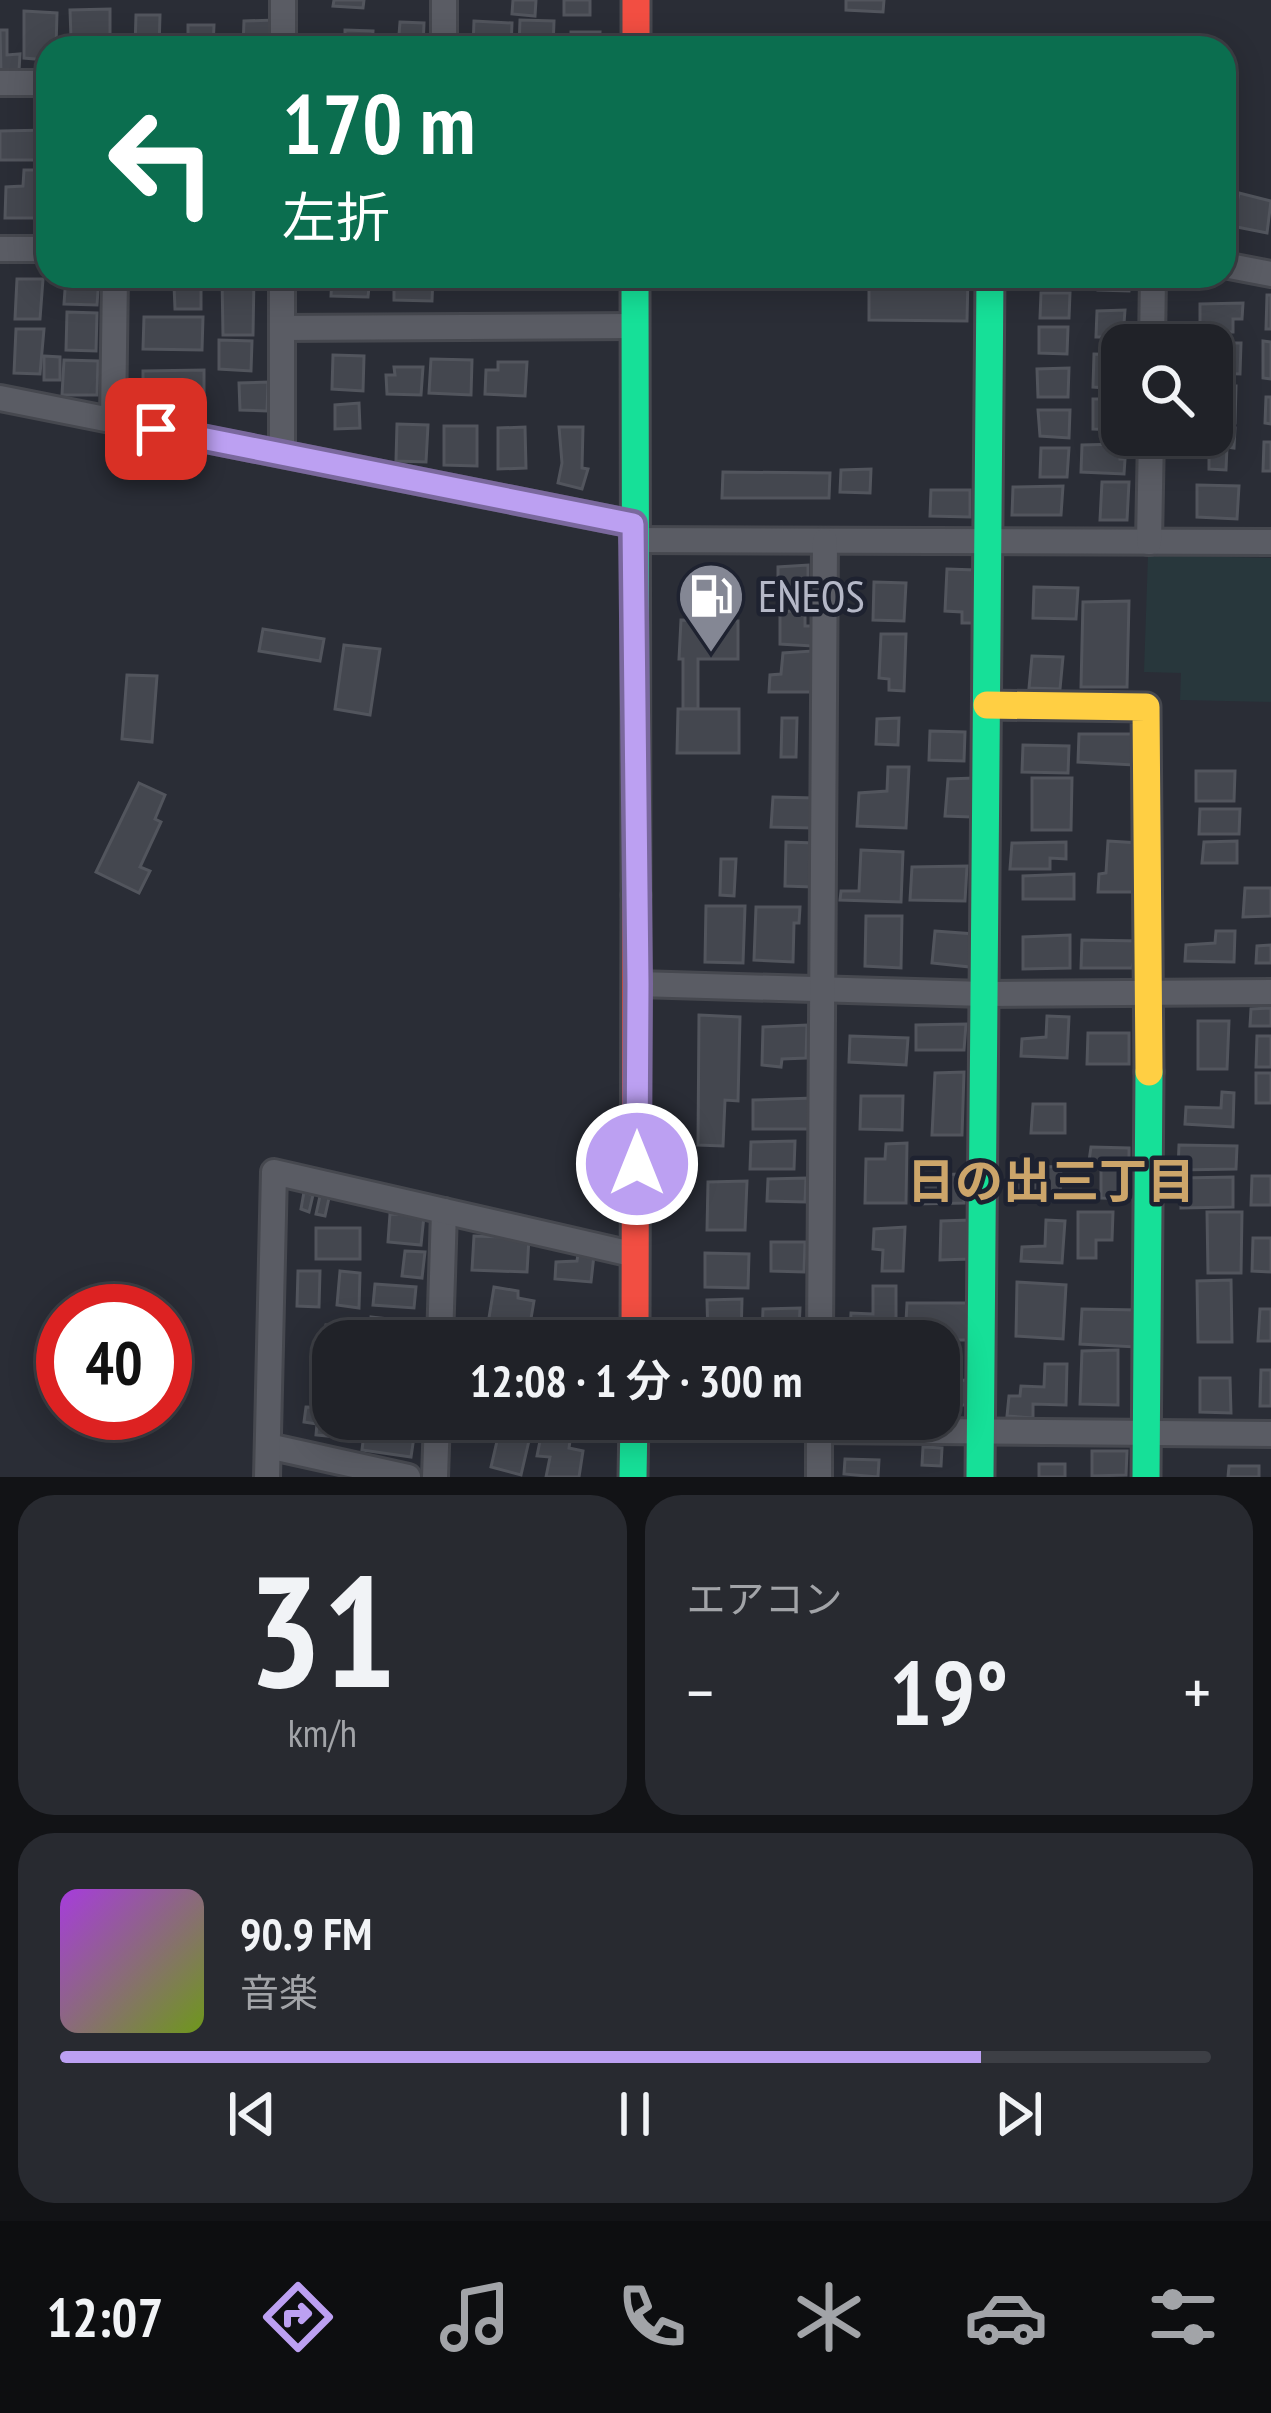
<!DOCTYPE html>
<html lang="ja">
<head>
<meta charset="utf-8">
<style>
  body { margin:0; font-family:"PT Sans Narrow","Noto Sans JP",sans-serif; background:#282a30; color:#f1f3f6; height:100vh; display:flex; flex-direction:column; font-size:45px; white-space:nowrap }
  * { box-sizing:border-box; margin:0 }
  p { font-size:39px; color:#a2a4a8 }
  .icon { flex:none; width:66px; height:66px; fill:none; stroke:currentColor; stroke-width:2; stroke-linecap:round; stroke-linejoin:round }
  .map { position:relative; height:1477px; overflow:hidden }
  .drawer { display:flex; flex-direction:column; gap:18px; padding:18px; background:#121316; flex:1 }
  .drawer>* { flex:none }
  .banner { position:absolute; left:36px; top:36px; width:1200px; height:252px; border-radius:36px; box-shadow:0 6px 30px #0003,0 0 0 3px #3d3f45; background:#0b6e4f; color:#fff; overflow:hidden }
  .tools { position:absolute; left:1101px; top:324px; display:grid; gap:24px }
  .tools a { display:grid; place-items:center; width:132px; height:132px; border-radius:24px; background:#202228; box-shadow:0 6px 30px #0003,0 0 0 3px #3d3f45; font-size:60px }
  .speed { position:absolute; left:36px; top:1284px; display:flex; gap:24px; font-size:60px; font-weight:700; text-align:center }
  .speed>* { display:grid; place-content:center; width:156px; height:156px; border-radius:50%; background:#202228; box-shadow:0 6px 30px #0003,0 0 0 3px #3d3f45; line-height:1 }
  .speed .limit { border:18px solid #d22; background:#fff; color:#111 }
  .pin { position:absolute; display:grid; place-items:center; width:102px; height:102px; color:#fff; margin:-51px; border-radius:24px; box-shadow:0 6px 18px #0006 }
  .me { position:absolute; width:132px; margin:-66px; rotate:0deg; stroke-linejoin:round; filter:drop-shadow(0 0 9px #0008) }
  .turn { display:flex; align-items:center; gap:42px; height:252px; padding:0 48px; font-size:54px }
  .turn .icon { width:156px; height:156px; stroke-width:2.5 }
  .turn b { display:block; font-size:84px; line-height:102px }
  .big { font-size:90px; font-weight:600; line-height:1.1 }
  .drawer .tile { flex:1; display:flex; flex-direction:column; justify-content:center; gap:18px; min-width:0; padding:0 42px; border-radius:36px; background:#282a30 }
  .drawer .dial { align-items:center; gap:0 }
  .dial b { font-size:156px; line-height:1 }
  .song { display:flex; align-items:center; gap:36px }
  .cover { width:144px; height:144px; border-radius:18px; background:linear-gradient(135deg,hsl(280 70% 55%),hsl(80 70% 35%)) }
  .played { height:12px; border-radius:6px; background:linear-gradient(90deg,#bca0f2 80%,#3d3f45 80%) }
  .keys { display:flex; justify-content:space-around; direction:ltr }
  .heat { display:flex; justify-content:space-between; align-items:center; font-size:66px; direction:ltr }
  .drawer .tiles { flex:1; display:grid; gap:18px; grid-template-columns:1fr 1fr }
  .tile:last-child { grid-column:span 2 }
  .trip { position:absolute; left:312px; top:1320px; width:648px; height:120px; border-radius:36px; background:#202228; box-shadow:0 6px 30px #0003,0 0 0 3px #3d3f45; font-weight:600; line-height:120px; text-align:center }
  .menu { display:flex; height:192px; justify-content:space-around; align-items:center; background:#0d0e10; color:#a2a4a8 }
  .menu .icon { width:84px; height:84px }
  .menu .active { color:#bca0f2 }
  .menu b { font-size:54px; color:#f1f3f6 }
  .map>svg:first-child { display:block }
  .green { fill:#28373c }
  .building { fill:#44474f; stroke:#52555d; stroke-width:3 }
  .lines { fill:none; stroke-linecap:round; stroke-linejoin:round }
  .street-casing { stroke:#46484f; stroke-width:30 }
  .fast-casing { stroke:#46484f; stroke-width:33 }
  .slow-casing { stroke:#46484f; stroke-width:33 }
  .jam-casing { stroke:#46484f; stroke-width:33 }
  .street { stroke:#5a5c64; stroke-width:24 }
  .fast { stroke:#16e098; stroke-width:27 }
  .slow { stroke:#ffcf43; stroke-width:27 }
  .jam { stroke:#f24e42; stroke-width:27 }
  .route-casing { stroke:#7a689d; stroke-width:30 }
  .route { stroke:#bca0f2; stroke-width:21 }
  .labels { text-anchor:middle; stroke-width:9; stroke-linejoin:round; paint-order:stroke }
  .poi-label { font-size:45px; fill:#b5b8c7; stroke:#1e2230; text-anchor:start }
  .neighbourhood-label { font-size:48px; font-weight:bold; fill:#cca56a; stroke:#1e2230 }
</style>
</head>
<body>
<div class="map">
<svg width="1271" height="1477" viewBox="0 0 1271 1477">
  <rect width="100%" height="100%" fill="#2a2d36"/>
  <!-- green -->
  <polygon class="green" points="1148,555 1271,558 1271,702 1180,700 1181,673 1144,672"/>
  <!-- building -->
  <g class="building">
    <polygon points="334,0 364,0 363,8 333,6"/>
    <polygon points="513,0 536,0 535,16 512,14"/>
    <rect x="564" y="0" width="26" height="15"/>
    <polygon points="846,0 884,0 883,12 846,10"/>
    <polygon points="110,9 110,39 71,38 70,10"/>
    <polygon points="24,11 57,13 56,48 48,48 48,60 24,58"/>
    <polygon points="136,15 160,15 159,48 135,48"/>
    <polygon points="276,20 275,48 243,48 244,21"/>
    <polygon points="520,20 554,21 553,48 519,48"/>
    <polygon points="474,21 512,23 511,48 473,48"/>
    <polygon points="400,22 424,23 423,48 398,48"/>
    <polygon points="188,25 214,25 213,48 188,48"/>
    <polygon points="0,30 7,30 7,55 20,54 19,71 1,71"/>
    <polygon points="345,30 373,31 372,48 345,48"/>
    <polygon points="571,32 600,32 599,48 571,48"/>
    <polygon points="48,130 46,160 0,160 0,131"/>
    <polygon points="24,170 40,170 37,218 5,218 6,187 23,186"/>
    <polygon points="1224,191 1233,193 1224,233"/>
    <polygon points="1239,193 1271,201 1267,233 1232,226"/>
    <polygon points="66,276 99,276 97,305 64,304"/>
    <polygon points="222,276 254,276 253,335 223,335"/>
    <polygon points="332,276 370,276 368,297 331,296"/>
    <polygon points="394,276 433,276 432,301 394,300"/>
    <polygon points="869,276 968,276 967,321 869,320"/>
    <polygon points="1099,276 1130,276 1129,291 1098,290"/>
    <polygon points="17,279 43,279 40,319 15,319"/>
    <polygon points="201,284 201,309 175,309 174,285"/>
    <polygon points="1041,293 1070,293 1069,318 1040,318"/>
    <polygon points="1267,295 1271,295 1271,329 1266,329"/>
    <polygon points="1243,303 1242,319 1233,319 1233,332 1200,332 1200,304"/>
    <polygon points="1125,310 1123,337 1096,337 1097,311"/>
    <polygon points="67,312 97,313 96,351 66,350"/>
    <polygon points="144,317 203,317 202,350 143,349"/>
    <polygon points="1039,327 1068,327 1067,354 1039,353"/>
    <polygon points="16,329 44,329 40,374 14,373"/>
    <polygon points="219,340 252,341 251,371 219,369"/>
    <polygon points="1263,341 1271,342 1271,379 1263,378"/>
    <polygon points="1202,343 1241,343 1240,374 1212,373 1212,345"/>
    <polygon points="1094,354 1122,355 1122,389 1093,387"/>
    <polygon points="333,355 364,356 363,391 332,389"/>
    <polygon points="44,356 60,357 60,380 44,380"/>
    <polygon points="431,359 472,360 471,395 429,393"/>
    <polygon points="64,360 98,361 97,395 62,395"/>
    <polygon points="498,362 527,362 525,396 485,394 486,370 498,370"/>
    <polygon points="394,367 423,367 421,395 387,394 386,375 395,375"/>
    <polygon points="1069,368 1068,397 1038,397 1037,369"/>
    <polygon points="204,370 204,402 143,402 143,371"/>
    <polygon points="268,382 267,411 240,410 239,383"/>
    <polygon points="1212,386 1236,386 1235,423 1212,423"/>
    <polygon points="1266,397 1271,397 1271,424 1265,423"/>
    <polygon points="1093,399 1122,399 1122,430 1093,429"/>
    <polygon points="359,403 360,428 335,429 335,405"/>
    <polygon points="1038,410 1070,410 1069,438 1040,436"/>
    <polygon points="397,424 428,425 426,462 396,461"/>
    <polygon points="444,426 477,426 477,466 444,465"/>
    <polygon points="525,427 526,468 498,469 498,428"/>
    <polygon points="559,427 583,427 582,468 588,469 582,489 558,483 562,463"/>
    <polygon points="1212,428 1235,428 1234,448 1227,447 1226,470 1209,469 1209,435 1212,435"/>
    <polygon points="1264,442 1271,442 1271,471 1263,471"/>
    <polygon points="1120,444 1120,459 1125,459 1124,474 1081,472 1082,445"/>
    <polygon points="1041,448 1069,448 1067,477 1040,477"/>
    <polygon points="871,469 870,493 840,492 841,470"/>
    <polygon points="723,472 830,473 829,498 722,498"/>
    <polygon points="1102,482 1129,482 1127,520 1100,520"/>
    <polygon points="1197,485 1239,486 1237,519 1197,517"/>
    <polygon points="1063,486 1061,515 1012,515 1013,487"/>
    <polygon points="931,490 970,490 970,517 930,516"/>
    <polygon points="808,565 808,602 778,602 778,567"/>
    <polygon points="947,569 975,570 973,623 962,623 962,612 945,611"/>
    <polygon points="874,582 906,583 904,621 873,620"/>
    <polygon points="1034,587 1078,588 1076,619 1033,618"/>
    <polygon points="1129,601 1127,687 1081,687 1083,602"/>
    <polygon points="805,610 805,626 813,626 812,646 780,644 780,612"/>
    <polygon points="681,620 738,621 738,659 698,659 698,709 683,709 683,659 679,659"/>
    <polygon points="263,629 324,639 320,661 259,651"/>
    <polygon points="881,634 906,634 904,691 889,690 889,679 879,678"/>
    <polygon points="344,645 380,649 370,715 335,709"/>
    <polygon points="812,651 812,692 769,692 770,675 781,674 783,653"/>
    <polygon points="1032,656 1063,657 1060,689 1029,688"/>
    <polygon points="127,675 157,676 152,742 122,739"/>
    <polygon points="678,709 739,709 739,753 677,753"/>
    <polygon points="782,718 797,718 796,757 781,757"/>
    <polygon points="899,718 898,745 876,744 877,719"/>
    <polygon points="930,731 965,732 964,761 929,760"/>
    <polygon points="1079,734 1136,734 1134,765 1078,762"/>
    <polygon points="1023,745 1069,746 1068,773 1022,772"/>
    <polygon points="888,767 909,767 906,828 857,826 859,793 887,791"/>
    <polygon points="1196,771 1235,771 1234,801 1196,801"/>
    <polygon points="974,778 971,817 945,816 948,779"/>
    <polygon points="1032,778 1072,778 1071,830 1032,830"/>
    <polygon points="139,783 165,795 155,819 161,822 140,867 150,871 139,893 96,872"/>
    <polygon points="773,797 814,798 812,828 771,827"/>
    <polygon points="1200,809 1240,809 1239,834 1199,834"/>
    <polygon points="1108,841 1139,843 1138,892 1098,892 1099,874 1106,873"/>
    <polygon points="1237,841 1237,863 1202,863 1204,842"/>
    <polygon points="786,842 815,843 812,887 785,886"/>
    <polygon points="1066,842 1066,859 1050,858 1050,869 1010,869 1012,843"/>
    <polygon points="861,850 903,852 901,902 840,900 841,891 859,891"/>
    <polygon points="721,859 736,859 734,896 720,895"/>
    <polygon points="967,866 965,901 910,900 912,867"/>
    <polygon points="1074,874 1074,899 1023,899 1023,876"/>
    <polygon points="1245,888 1271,888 1271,916 1243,917"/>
    <polygon points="706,906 745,906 743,963 705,962"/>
    <polygon points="756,907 800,907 799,923 794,923 793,962 754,960"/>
    <polygon points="866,916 902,916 901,968 865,966"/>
    <polygon points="935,931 974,934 970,967 932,963"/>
    <polygon points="1216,931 1235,931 1234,962 1185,961 1186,945 1215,943"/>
    <polygon points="1070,935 1070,968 1023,969 1023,937"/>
    <polygon points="1082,940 1139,941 1132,968 1081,968"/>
    <polygon points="1271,945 1271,963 1256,963 1257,946"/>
    <polygon points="1271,1008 1271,1026 1250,1026 1251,1009"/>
    <polygon points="699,1015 740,1017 738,1101 725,1100 723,1146 698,1145"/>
    <polygon points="1047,1016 1069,1017 1067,1058 1021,1056 1022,1039 1046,1037"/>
    <polygon points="1198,1021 1229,1021 1227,1069 1198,1069"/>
    <polygon points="966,1024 964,1050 916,1050 916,1025"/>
    <polygon points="807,1025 806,1058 782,1059 781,1067 762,1065 763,1027"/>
    <polygon points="1088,1033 1129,1033 1129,1064 1087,1064"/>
    <polygon points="850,1036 908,1038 906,1065 849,1062"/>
    <polygon points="1257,1036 1271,1036 1271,1067 1256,1067"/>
    <polygon points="964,1072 962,1135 932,1135 935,1073"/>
    <rect x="1256" y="1073" width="15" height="30"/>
    <polygon points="1222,1092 1234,1093 1233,1127 1185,1124 1186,1107 1221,1108"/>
    <polygon points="861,1096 903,1096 902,1130 860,1129"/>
    <polygon points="813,1098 811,1129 753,1129 753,1100"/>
    <polygon points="1033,1104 1065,1104 1065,1133 1031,1133"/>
    <polygon points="795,1141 794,1169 750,1169 751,1142"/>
    <polygon points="907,1143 906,1203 865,1203 866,1159 885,1159 886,1144"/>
    <polygon points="1179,1145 1237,1146 1236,1169 1178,1170"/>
    <polygon points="1091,1147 1129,1148 1129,1173 1140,1172 1139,1199 1101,1198 1101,1161 1089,1161"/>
    <polygon points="1018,1166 1061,1167 1060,1201 1016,1200"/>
    <polygon points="965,1174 964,1203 914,1204 914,1175"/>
    <polygon points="1252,1176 1271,1176 1271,1205 1251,1205"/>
    <polygon points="1233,1177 1233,1207 1181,1208 1182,1178"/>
    <polygon points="806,1178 805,1202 767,1201 768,1179"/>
    <polygon points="747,1181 745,1230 707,1230 708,1182"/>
    <polygon points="304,1192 313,1195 309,1212 301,1209"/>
    <polygon points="320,1196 329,1198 325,1216 316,1214"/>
    <polygon points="1078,1212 1113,1212 1112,1240 1096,1240 1096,1258 1078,1258"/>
    <polygon points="1207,1212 1242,1212 1241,1273 1208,1273"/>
    <polygon points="390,1214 424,1216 421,1245 388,1242"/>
    <polygon points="971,1220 970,1259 940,1260 941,1221"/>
    <polygon points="1046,1220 1065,1221 1062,1263 1021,1261 1022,1247 1045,1246"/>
    <polygon points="905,1227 903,1271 882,1271 883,1250 873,1249 874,1229"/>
    <rect x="316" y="1228" width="44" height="31"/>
    <polygon points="474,1236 529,1238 527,1272 472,1270"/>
    <polygon points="1253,1238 1271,1238 1271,1272 1252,1271"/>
    <polygon points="771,1242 805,1242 804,1272 771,1271"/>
    <polygon points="405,1251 425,1252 422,1278 402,1276"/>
    <polygon points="705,1253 749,1254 748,1288 705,1287"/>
    <polygon points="578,1254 594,1255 591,1282 555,1279 556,1262 577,1261"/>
    <polygon points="298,1271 320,1271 319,1307 297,1306"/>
    <polygon points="340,1271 360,1273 359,1308 337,1305"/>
    <polygon points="1231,1280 1232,1342 1198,1342 1197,1281"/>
    <polygon points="1017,1282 1066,1285 1063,1339 1016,1336"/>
    <polygon points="375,1284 416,1287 414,1308 373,1305"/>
    <polygon points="873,1286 896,1286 896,1333 850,1332 851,1313 873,1314"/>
    <polygon points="494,1287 518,1291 518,1298 534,1301 528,1336 487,1330"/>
    <polygon points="742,1299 741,1338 708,1339 707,1300"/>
    <polygon points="907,1303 972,1303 971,1340 905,1340"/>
    <polygon points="800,1308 799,1329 791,1329 790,1338 762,1337 763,1309"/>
    <polygon points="1082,1309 1138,1310 1136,1347 1080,1344"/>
    <polygon points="1260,1309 1271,1309 1271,1341 1258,1341"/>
    <polygon points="371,1317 417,1322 414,1341 368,1341"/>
    <polygon points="326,1325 352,1326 351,1341 333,1341 333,1362 323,1361"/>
    <polygon points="1118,1350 1118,1405 1080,1404 1082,1351"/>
    <polygon points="1045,1364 1067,1364 1066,1405 1033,1404 1033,1418 1007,1416 1009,1396 1020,1396 1021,1386 1044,1387"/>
    <polygon points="322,1369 333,1370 333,1400 320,1399"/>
    <polygon points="1261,1370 1271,1370 1271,1406 1260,1406"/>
    <polygon points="1200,1378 1230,1378 1231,1413 1200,1412"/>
    <polygon points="968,1380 967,1405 939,1405 939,1381"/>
    <polygon points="306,1407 333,1408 333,1419 350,1419 348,1438 316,1435 317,1424 304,1422"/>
    <polygon points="708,1419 731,1419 731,1430 708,1429"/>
    <polygon points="757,1419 800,1419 801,1434 757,1434"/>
    <polygon points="501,1424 531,1432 521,1475 491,1467"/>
    <polygon points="365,1425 415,1430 411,1457 362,1450"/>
    <polygon points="541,1436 570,1441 569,1448 583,1451 579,1477 546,1477 550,1457 537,1456"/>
    <polygon points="923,1447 942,1448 941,1466 922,1465"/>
    <polygon points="1092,1451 1127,1451 1126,1475 1092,1476"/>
    <polygon points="845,1459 879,1460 878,1477 844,1474"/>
    <rect x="1039" y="1464" width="26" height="13"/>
    <polygon points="1229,1466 1259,1466 1259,1477 1228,1477"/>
  </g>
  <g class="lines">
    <!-- street casing -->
    <g class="street-casing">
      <g id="street">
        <polyline points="283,48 283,0"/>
        <polyline points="444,48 444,0"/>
        <polyline points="0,83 48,83"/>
        <polyline points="0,249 48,249"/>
        <polyline points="1224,265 1271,274"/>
        <polyline points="282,328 634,326"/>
        <polyline points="1152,345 1153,276"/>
        <polyline points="0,398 633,524"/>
        <polyline points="113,420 115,276"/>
        <polyline points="282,454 282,276"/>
        <polyline points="633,540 1271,542"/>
        <polyline points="1149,542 1151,435"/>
        <polyline points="638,984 984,994 1271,992"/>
        <polyline points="440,1341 444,1211"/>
        <polyline points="820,1341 825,541"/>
        <polyline points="819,1430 1271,1434"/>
        <polyline points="268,1446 408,1477"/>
        <polyline points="267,1477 274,1172 636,1255"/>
        <polyline points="435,1477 437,1419"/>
        <polyline points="819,1477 819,1419"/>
      </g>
    </g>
    <!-- fast casing -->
    <g class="fast-casing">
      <g id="fast">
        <polyline points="635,276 636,895"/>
        <polyline points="633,1477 634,1419"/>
        <polyline points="980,1477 990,276"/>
        <polyline points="1146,1477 1149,1072"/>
      </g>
    </g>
    <!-- slow casing -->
    <g class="slow-casing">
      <polyline id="slow" points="987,705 1146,707 1149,1072"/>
    </g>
    <!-- jam casing -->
    <g class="jam-casing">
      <g id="jam">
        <polyline points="636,0 636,48"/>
        <polyline points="635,1341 636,895"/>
      </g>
    </g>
    <!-- street -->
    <use href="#street" class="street"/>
    <!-- fast -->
    <use href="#fast" class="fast"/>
    <!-- slow -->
    <use href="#slow" class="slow"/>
    <!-- jam -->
    <use href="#jam" class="jam"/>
  </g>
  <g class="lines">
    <!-- route casing -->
    <g class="route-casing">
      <polyline id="route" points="156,429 633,524 638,984 637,1164"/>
    </g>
    <!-- route -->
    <use href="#route" class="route"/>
  </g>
  <!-- icons -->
  <defs>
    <g id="fuel-pin" transform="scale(3.45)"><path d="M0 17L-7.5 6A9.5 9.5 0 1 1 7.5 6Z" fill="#848794" stroke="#1e2230"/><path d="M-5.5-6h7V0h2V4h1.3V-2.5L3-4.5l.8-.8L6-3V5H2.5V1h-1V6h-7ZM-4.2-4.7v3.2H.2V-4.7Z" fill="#fff"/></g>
  </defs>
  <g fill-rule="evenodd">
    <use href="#fuel-pin" x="711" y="596"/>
  </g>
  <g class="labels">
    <!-- poi labels -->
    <g class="poi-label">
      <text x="758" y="612">ENEOS</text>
    </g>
    <!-- neighbourhood labels -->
    <g class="neighbourhood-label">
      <text x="1051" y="1198">日の出三丁目</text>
    </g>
  </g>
</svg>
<div class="tools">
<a><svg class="icon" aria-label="search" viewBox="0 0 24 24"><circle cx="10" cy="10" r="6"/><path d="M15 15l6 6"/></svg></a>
</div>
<div class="speed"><div class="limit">40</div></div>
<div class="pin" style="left:156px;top:429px;background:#d93025"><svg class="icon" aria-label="arrive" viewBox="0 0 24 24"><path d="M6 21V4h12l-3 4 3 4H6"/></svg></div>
<svg class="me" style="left:637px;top:1164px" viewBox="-20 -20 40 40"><circle r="17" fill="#bca0f2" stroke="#fff" stroke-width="3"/><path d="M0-11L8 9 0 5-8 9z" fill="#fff"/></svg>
<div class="trip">12:08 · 1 分 · 300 m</div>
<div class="banner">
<div class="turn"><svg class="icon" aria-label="left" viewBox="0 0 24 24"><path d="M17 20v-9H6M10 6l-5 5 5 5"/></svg><div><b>170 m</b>左折</div></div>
</div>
</div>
<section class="drawer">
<div class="tiles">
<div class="tile dial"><b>31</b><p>km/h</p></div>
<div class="tile"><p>エアコン</p>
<div class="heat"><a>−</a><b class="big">19°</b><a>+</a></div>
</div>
<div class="tile">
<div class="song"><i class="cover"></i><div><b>90.9 FM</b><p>音楽</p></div></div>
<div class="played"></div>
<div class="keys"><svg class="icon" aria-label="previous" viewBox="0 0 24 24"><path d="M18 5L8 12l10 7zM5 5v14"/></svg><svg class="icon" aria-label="pause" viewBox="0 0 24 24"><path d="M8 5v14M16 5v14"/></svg><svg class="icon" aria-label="next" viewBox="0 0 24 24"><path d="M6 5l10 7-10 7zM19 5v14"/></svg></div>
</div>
</div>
</section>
<nav class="menu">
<b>12:07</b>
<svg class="icon active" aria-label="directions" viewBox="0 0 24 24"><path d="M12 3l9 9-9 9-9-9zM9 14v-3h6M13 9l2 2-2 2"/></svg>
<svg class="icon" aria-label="music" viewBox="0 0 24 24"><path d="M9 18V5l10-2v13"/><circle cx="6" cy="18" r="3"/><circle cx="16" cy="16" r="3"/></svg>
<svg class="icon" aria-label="phone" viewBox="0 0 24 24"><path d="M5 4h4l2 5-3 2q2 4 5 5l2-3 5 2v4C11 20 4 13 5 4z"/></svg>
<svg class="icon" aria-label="climate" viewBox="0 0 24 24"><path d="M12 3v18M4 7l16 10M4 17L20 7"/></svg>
<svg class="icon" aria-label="car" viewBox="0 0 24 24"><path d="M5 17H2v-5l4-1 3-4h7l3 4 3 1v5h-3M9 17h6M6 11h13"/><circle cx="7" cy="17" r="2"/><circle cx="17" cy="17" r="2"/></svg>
<svg class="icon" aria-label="filters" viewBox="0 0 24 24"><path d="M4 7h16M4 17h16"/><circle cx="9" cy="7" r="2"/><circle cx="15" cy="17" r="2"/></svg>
</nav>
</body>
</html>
